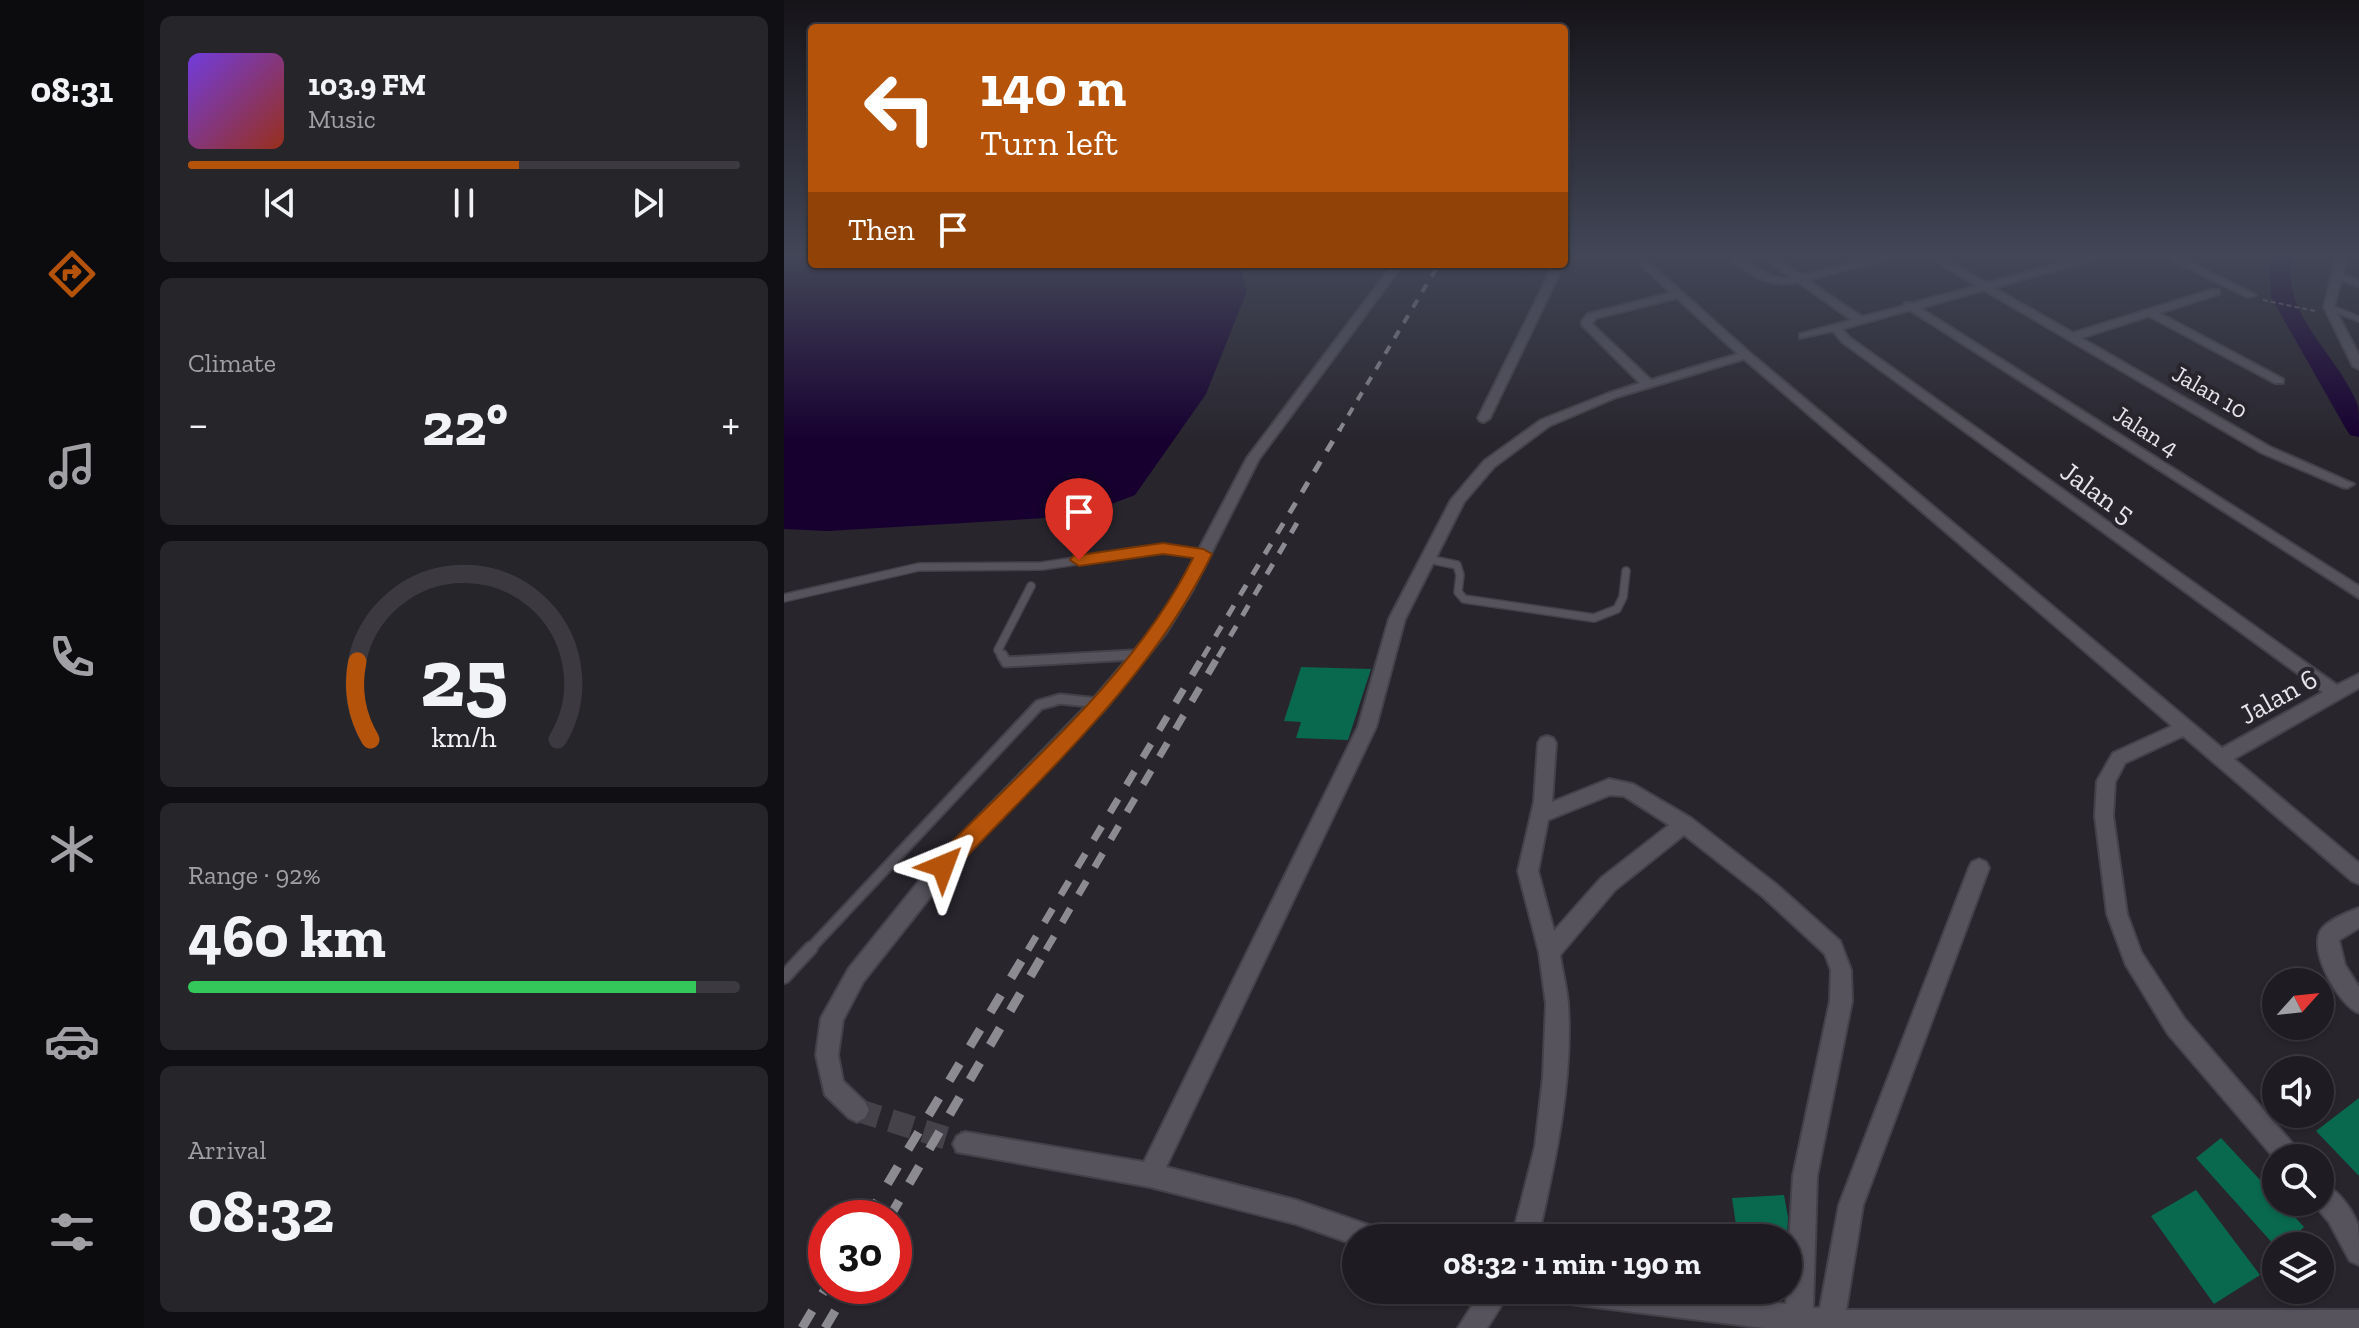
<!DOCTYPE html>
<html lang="en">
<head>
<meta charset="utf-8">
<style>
  body { margin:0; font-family:"Zilla Slab",serif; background:#26252a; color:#f1f3f6; height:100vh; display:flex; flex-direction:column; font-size:30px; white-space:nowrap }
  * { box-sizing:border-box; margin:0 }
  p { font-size:26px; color:#a1a1a5 }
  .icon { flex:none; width:44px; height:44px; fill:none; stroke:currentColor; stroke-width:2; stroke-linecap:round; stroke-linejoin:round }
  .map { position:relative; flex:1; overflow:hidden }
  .panel { display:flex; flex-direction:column; gap:16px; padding:16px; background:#100f13; width:640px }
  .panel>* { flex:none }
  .guide { position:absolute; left:24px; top:24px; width:760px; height:244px; border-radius:8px; box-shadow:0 2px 6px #0004,0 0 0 2px #3c3a40; background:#b45309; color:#fff; overflow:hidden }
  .needle { width:52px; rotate:63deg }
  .tools { position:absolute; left:1478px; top:968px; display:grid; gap:16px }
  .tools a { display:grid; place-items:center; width:72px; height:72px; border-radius:50%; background:#1e1c22; box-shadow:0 2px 6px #0004,0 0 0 2px #3c3a40; font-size:40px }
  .speed { position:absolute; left:24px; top:1200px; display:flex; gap:16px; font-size:40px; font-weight:700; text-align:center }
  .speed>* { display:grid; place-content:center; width:104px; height:104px; border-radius:50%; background:#1e1c22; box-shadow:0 2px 6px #0004,0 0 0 2px #3c3a40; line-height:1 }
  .speed .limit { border:12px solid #d22; background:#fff; color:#111 }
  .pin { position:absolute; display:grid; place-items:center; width:68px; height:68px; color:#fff; margin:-82px -34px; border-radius:50% 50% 50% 0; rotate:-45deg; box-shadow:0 0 8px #0007 }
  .pin .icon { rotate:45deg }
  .me { position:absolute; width:88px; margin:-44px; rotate:44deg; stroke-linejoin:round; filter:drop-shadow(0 0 6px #0008) }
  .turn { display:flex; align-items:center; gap:28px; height:168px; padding:0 40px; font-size:36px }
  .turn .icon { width:104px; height:104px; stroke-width:2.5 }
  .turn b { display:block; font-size:56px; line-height:68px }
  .then { display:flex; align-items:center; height:76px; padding:0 40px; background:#0003; gap:16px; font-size:30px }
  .big { font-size:60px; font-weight:700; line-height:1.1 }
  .panel .widget { flex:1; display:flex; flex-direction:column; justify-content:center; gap:12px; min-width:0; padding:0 28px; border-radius:12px; background:#26252a }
  .panel .dial { align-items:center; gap:0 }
  .dial svg { height:208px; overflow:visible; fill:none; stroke:#3c3a40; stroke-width:7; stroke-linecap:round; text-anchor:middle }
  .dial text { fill:#f1f3f6; stroke:none }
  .song { display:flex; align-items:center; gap:24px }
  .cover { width:96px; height:96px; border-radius:12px; background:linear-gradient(135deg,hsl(260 70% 55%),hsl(10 70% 35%)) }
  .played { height:8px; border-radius:4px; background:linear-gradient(90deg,#b45309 60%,#3c3a40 60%) }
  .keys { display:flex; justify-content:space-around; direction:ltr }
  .heat { display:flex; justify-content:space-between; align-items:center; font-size:44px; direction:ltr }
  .charge { height:12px; border-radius:6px; background:linear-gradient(90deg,#34c759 92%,#3c3a40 0) }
  .trip { position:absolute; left:558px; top:1224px; width:460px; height:80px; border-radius:40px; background:#1e1c22; box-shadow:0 2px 6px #0004,0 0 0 2px #3c3a40; font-weight:700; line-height:80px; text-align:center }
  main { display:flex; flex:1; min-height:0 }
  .tabs { display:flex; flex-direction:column; width:144px; justify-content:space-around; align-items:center; background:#0c0b0e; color:#a1a1a5 }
  .tabs .icon { width:56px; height:56px }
  .tabs .current { color:#b45309 }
  .tabs b { font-size:36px; color:#f1f3f6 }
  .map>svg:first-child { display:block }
  .water { fill:#170030 }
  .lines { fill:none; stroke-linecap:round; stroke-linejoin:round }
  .river { fill:#170030; fill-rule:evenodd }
  .building { fill:#09694e }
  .street-tunnel { stroke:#45424a; stroke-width:23; stroke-dasharray:23 12; stroke-linecap:butt }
  .lane-far3-casing { stroke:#444249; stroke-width:8 }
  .lane-far2-casing { stroke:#444249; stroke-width:10 }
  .lane-far1-casing { stroke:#444249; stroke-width:13 }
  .lane-casing { stroke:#444249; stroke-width:16 }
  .street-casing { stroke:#444249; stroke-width:4 }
  .path { stroke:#66636a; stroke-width:2; stroke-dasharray:5 3; stroke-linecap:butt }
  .lane-far3 { stroke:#56535d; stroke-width:5 }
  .lane-far2 { stroke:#56535d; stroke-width:7 }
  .lane-far1 { stroke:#56535d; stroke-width:9 }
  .lane { stroke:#56535d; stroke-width:12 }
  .street { fill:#56535d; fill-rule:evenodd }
  .rail-far3 { stroke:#8d8b92; stroke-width:4; stroke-dasharray:9 9; stroke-linecap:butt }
  .rail-far2 { stroke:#8d8b92; stroke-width:5; stroke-dasharray:12 12; stroke-linecap:butt }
  .rail-far1 { stroke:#8d8b92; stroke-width:7; stroke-dasharray:16 16; stroke-linecap:butt }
  .rail { stroke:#8d8b92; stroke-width:9; stroke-dasharray:20 20; stroke-linecap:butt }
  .route { fill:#b45309; stroke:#753606; stroke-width:2 }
  .labels { text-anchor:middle; stroke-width:8; stroke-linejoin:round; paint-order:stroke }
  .far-street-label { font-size:24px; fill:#e7e5eb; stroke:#28252d }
  .street-label { font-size:28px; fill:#e7e5eb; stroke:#28252d }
</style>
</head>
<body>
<main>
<nav class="tabs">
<b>08:31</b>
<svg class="icon current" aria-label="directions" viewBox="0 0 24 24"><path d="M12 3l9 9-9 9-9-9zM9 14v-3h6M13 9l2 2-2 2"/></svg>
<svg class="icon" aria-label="music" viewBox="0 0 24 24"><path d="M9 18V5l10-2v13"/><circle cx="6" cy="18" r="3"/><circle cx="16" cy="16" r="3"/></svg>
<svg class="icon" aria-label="phone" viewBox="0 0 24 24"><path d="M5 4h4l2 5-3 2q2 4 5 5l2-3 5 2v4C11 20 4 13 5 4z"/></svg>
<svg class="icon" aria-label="climate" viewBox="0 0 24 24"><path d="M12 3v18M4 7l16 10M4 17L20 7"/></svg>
<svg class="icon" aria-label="car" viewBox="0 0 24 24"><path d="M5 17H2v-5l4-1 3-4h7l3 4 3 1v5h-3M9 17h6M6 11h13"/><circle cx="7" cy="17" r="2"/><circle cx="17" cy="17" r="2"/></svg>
<svg class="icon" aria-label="filters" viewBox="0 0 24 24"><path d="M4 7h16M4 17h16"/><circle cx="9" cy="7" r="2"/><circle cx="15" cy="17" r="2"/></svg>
</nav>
<section class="panel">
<div class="widget">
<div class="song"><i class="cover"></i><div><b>103.9 FM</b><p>Music</p></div></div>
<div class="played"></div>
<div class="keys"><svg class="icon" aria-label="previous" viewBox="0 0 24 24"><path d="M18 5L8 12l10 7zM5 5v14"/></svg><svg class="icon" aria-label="pause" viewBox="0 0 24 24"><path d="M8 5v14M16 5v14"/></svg><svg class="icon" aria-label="next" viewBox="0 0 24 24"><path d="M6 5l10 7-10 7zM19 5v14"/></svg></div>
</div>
<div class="widget"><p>Climate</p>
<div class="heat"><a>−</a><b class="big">22°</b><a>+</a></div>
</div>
<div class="widget dial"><svg viewBox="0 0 100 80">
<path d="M14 69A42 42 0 1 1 86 69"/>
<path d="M14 69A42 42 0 0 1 9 39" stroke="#b45309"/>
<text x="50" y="56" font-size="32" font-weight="700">25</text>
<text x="50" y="72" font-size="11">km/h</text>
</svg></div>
<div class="widget"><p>Range · 92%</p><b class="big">460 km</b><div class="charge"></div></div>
<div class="widget"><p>Arrival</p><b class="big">08:32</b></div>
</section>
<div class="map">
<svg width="1575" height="1328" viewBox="0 0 1575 1328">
  <rect width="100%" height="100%" fill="#28252d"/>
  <!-- water -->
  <polygon class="water" points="0,255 28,255 28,264 456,264 463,291 422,394 351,495 296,516 44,531 0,529"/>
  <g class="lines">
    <!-- river -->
    <path class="river" d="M1489,255H1509C1493,312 1556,356 1574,406C1575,414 1575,427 1575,437L1566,435L1562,429L1487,297L1485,268Z"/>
  </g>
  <!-- building -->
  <g class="building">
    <polygon points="517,667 587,669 564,740 512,738 517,722 500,721"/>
    <polygon points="1575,1098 1575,1176 1532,1131"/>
    <polygon points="1437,1138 1492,1197 1492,1202 1497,1202 1520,1227 1500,1246 1492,1247 1412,1158"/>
    <polygon points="1412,1190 1476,1275 1430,1304 1367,1216"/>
    <polygon points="1000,1195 1004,1217 1003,1238 954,1238 948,1198"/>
  </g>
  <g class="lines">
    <!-- street-tunnel -->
    <polyline class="street-tunnel" points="73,1110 181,1144"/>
    <!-- lane-far3 casing -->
    <g class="lane-far3-casing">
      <polyline id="lane-far3" points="1545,307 1575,319"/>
    </g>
    <!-- lane-far2 casing -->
    <g class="lane-far2-casing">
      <g id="lane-far2">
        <polyline points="644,559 673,565 676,575 674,592 680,599 810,618 833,609 839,597 842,571"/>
        <polyline points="0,598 135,567 258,566 379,548 419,554"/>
        <polyline points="219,657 214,650 247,586"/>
        <polyline points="310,657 355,655"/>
      </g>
    </g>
    <!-- lane-far1 casing -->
    <g class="lane-far1-casing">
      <g id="lane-far1">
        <polyline points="218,655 222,662 348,655"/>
        <polyline points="25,950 255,705 276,699 315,703"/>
      </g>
    </g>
    <!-- lane casing -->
    <g class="lane-casing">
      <polyline id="lane" points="0,977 27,948"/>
    </g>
    <!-- street casing -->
    <g class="street-casing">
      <g id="street">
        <path d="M943,255C968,255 977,282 1007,278L976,255H987L1017,275L1103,255H1120L1023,280L1078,317L1120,306L1121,303H1129L1193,286L1142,255H1154L1203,283L1308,255H1324L1210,288L1289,333L1427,290H1435V294L1375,313L1499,379V383H1491L1365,316L1297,338L1486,447L1570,484L1563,488L1558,487L1478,453L1200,290L1136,308L1575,586V598L1126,310L1058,329L1066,338L1553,685L1575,674V688L1450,759L1575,863V884L1568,881L1399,736L1341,763L1331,782L1329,816L1343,914L1357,952L1400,1018L1514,1150L1518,1158L1492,1160L1384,1034L1342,965L1323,914L1311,816L1313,781L1329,753L1388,726L960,359L833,397L765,426L710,467L680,502L621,619L592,727L382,1167L512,1200L596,1229L600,1238H572V1245L512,1224L366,1187L173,1152L169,1144L173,1136L181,1132L360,1162L574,727L605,619L667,500L700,461L757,420L825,393L856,383L798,325V321L804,314L887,293L857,265V261H863L966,353L1438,748L1539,692L1058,342L1049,331L1016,338V334L1068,320L1014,282C986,289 963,274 943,255ZM893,298L954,354L867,380L808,324L812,318Z"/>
        <polygon points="1378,255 1391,255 1472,295 1463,297"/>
        <polygon points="1553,255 1563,255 1558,274 1575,281 1575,287 1557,280 1550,307 1575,355 1575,369 1569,366 1540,307"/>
        <polygon points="609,264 619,264 475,459 408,591 382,633 322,708 166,872 79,982 59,1020 54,1055 59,1081 81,1102 85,1110 81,1118 73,1122 65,1118 41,1095 32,1055 37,1018 65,968 152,860 310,698 372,625 394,589 463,458"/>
        <polygon points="770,264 780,264 706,418 700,422 696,421 694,418"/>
        <path d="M763,736L769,738L772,743L768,802L825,779L849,784L907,818L992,884L1056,941L1067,970L1068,1001L1033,1176L1029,1308H1036L1055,1205L1185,868L1188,862L1195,859L1202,862L1205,868L1079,1205L1062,1310H1575V1328H980L778,1303L769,1299L765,1290H885L1002,1304L1009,1176L1046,1001L1047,970L1041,954L978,896L900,835L831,890L776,955C778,971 783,988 784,1004C789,1083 771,1162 754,1238H728L751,1147L759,1077L762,1004L755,952L734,871L750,802L754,743L757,738ZM826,795L840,796L885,825L817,878L770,931L754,871L764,820Z"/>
        <path d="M1575,908V928L1555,940L1561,965L1575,987V1013C1555,1005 1524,951 1537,930C1543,921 1564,912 1575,908Z"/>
        <path d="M1536,1181C1552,1188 1568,1208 1574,1225C1575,1236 1575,1253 1575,1265L1566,1261L1545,1222L1528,1202H1536Z"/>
        <polygon points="698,1290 727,1290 703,1328 674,1328"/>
      </g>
    </g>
    <!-- path -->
    <polyline class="path" points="1479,300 1531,311"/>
    <!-- lane-far3 -->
    <use href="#lane-far3" class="lane-far3"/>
    <!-- lane-far2 -->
    <use href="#lane-far2" class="lane-far2"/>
    <!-- lane-far1 -->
    <use href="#lane-far1" class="lane-far1"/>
    <!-- lane -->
    <use href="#lane" class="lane"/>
    <!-- street -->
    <use href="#street" class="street"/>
    <!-- rail-far3 -->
    <polyline class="rail-far3" points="555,431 655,264"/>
    <!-- rail-far2 -->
    <g class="rail-far2">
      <polyline points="419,657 556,429"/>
      <polyline points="434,657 513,523"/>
    </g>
    <!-- rail-far1 -->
    <g class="rail-far1">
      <polyline points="244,950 420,655"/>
      <polyline points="262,950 435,655"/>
    </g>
    <!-- rail -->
    <g class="rail">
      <polyline points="83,1218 245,948"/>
      <polyline points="105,1218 263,948"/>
      <polyline points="18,1328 43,1286"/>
      <polyline points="41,1328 66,1286"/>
    </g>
  </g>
  <!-- sky -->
  <linearGradient id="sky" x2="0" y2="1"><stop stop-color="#161419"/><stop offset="0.58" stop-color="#424657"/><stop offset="1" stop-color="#424657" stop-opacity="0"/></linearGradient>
  <rect width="1575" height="441" fill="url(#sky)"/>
  <!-- route -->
  <path class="route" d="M379,543L419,549L428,554C368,678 260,774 167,873L159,875L151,873L148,866L151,859C240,768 353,672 409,558L379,554L295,566L286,560L289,556Z"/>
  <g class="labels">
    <!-- far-street labels -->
    <g class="far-street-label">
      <text transform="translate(1426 392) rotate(30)" y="8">Jalan 10</text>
      <text transform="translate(1362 431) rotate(33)" y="8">Jalan 4</text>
    </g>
    <!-- street labels -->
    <g class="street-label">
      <text transform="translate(1314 492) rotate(36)" y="10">Jalan 5</text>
      <text transform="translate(1494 696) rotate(-29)" y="10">Jalan 6</text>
    </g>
  </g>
</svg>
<div class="tools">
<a><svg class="needle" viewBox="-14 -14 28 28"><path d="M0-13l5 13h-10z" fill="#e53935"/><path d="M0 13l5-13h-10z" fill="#a1a1a5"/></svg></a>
<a><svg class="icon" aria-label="sound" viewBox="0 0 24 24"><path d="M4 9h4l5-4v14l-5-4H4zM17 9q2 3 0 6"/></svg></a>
<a><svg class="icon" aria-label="search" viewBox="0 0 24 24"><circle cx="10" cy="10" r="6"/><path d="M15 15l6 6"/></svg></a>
<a><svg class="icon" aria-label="layers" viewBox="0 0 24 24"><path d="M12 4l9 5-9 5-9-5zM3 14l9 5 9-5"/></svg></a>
</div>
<div class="speed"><div class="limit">30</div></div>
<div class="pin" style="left:295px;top:560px;background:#d93025"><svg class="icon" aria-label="arrive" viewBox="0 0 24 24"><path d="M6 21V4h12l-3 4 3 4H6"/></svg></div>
<svg class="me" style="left:159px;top:866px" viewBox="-20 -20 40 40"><path d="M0-17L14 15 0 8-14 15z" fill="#b45309" stroke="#fff" stroke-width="4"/></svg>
<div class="trip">08:32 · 1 min · 190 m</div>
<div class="guide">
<div class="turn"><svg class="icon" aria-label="left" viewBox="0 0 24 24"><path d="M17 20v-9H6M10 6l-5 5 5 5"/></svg><div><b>140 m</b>Turn left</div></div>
<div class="then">Then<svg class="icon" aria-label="arrive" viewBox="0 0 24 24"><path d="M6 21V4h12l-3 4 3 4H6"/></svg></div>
</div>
</div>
</main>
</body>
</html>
